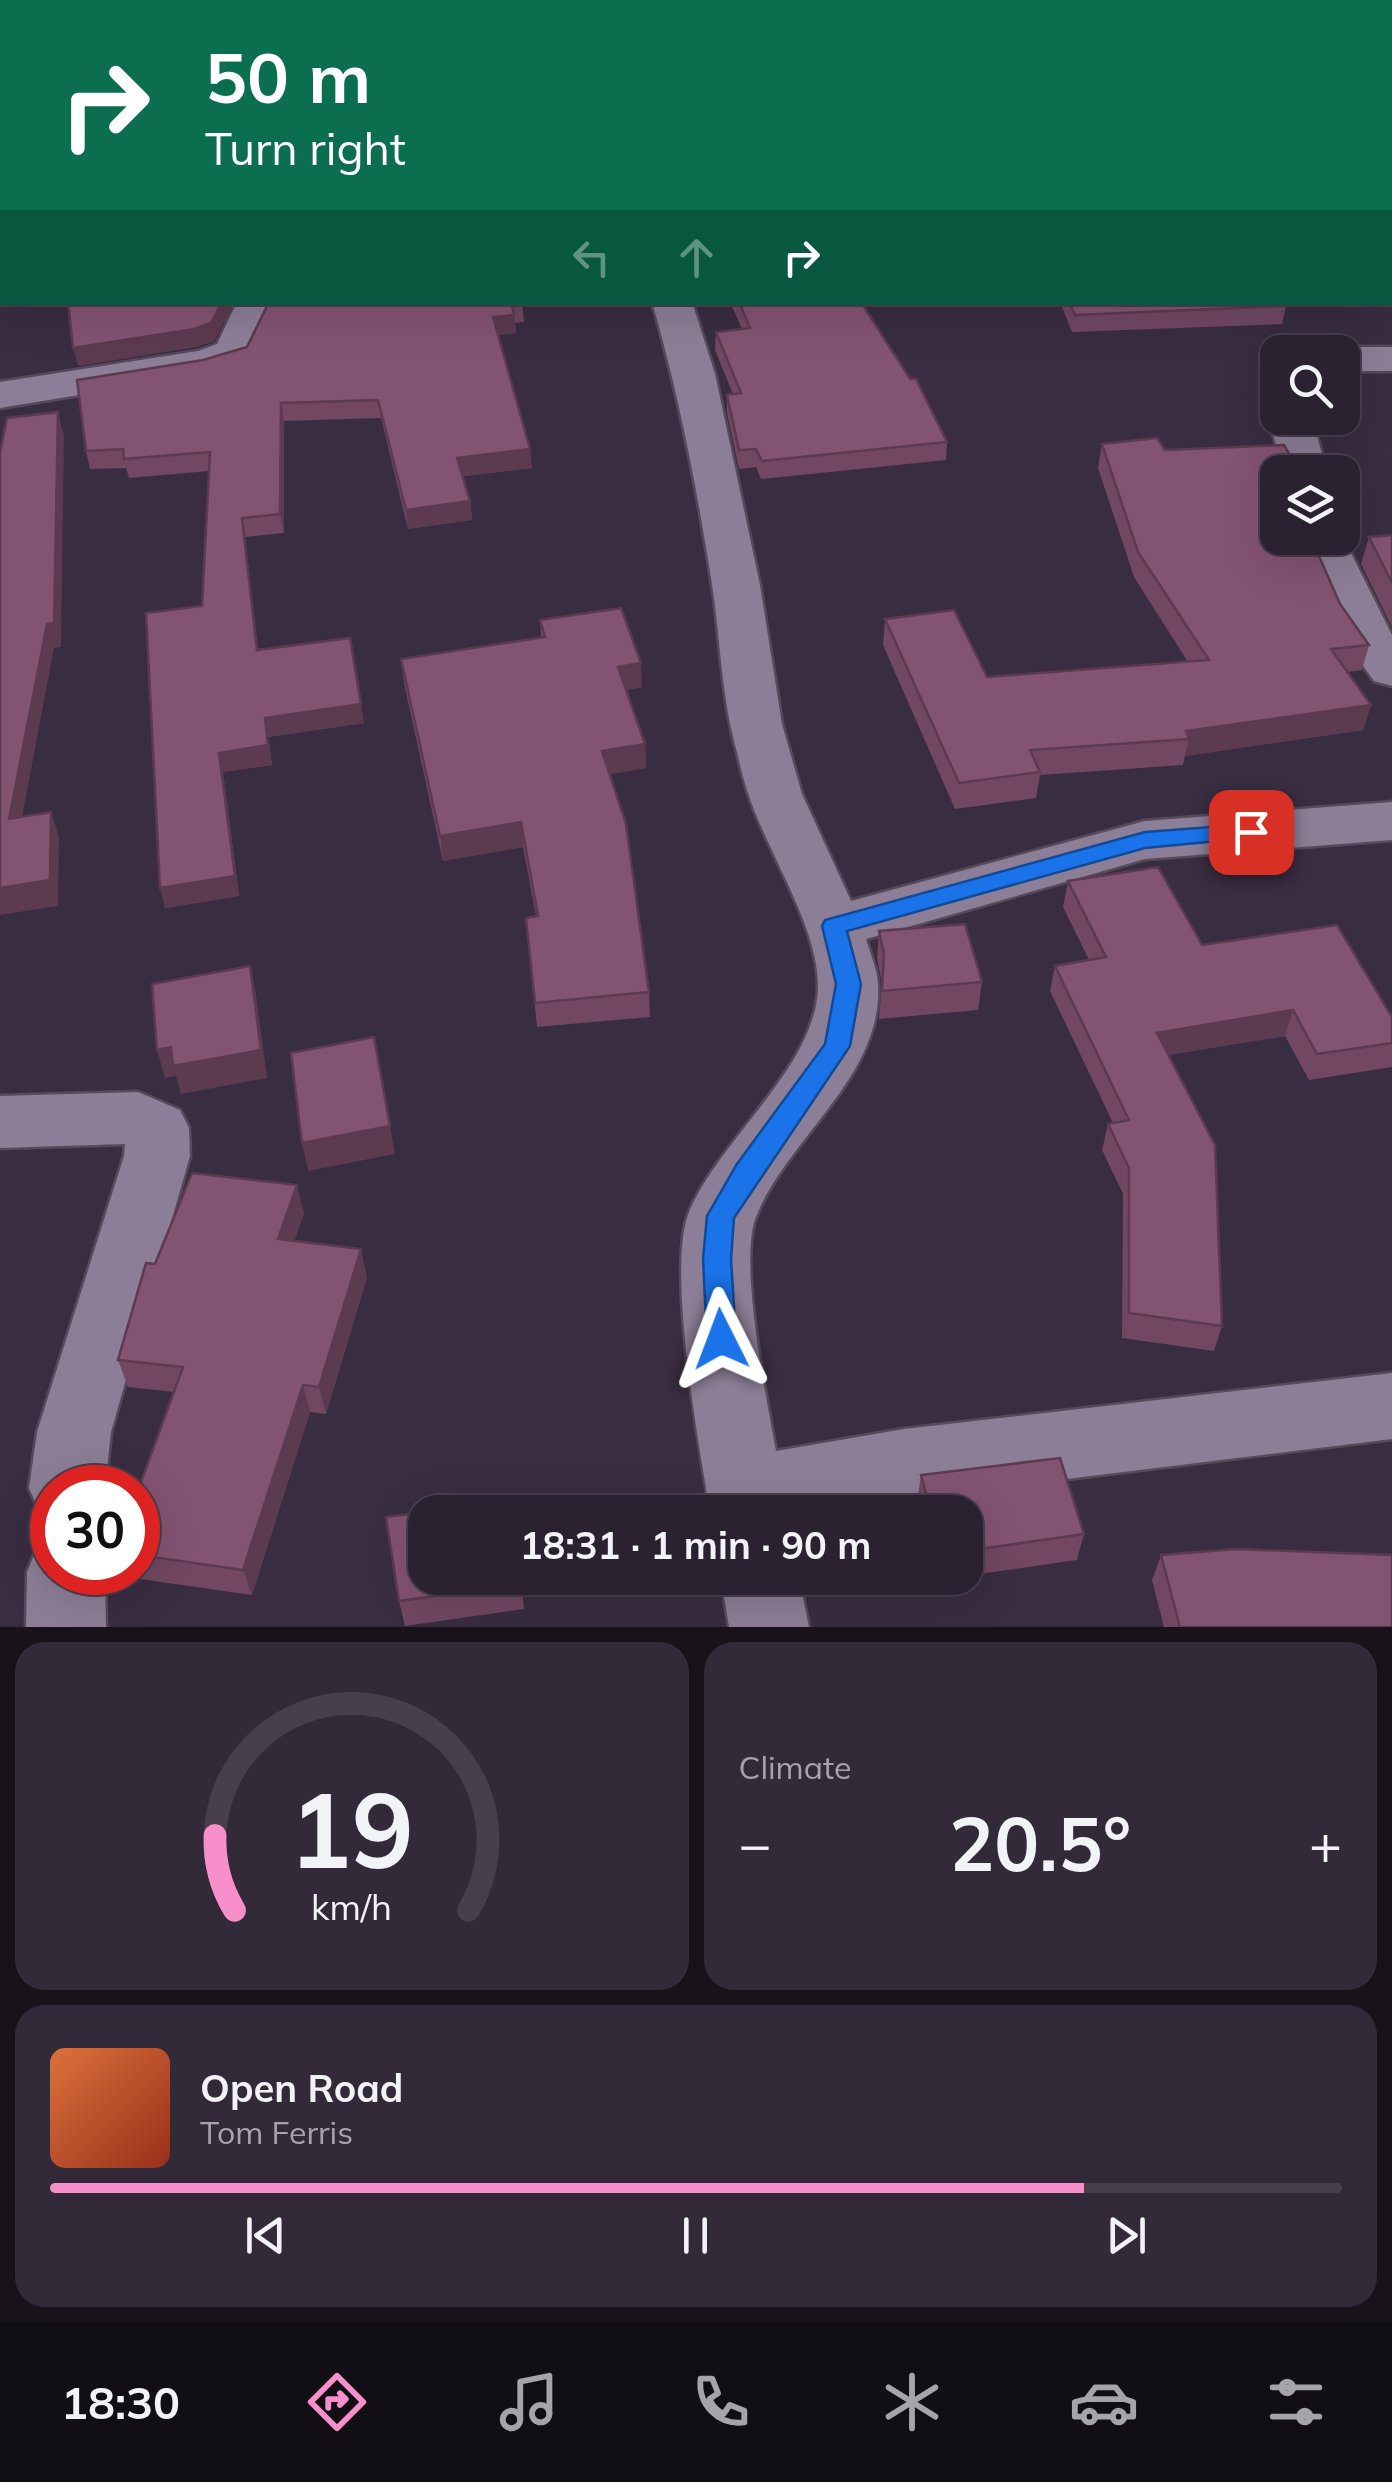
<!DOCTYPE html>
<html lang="en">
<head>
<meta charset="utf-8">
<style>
  body { margin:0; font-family:Mulish,sans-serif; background:#332a39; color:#f1f3f6; height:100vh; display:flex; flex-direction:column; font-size:38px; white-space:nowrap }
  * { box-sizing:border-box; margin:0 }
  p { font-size:32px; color:#a6a4ab }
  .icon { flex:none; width:55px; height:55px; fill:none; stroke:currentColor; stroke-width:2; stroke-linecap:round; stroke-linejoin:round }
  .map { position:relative; height:1627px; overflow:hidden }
  .details { display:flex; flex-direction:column; gap:15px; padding:15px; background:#18131b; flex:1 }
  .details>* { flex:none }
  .banner { position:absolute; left:0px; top:0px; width:1392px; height:305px; box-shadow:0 10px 40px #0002,0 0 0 2px #473f4d; background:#0b6e4f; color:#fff; overflow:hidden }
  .fabs { position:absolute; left:1260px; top:335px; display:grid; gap:20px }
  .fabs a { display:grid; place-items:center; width:100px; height:100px; border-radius:20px; background:#2b2231; box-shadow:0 10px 40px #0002,0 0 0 2px #473f4d; font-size:50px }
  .speed { position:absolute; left:30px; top:1465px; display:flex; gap:20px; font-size:50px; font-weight:700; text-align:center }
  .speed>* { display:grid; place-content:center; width:130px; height:130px; border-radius:50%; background:#2b2231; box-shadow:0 10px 40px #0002,0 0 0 2px #473f4d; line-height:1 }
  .speed .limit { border:15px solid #d22; background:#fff; color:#111 }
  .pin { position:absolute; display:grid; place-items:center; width:85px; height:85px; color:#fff; margin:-42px; border-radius:20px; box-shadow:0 5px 15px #0006 }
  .me { position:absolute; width:110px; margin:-55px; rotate:357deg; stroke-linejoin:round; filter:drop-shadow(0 0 8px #0008) }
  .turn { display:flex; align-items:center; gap:35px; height:210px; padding:0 40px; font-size:45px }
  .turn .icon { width:130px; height:130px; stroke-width:2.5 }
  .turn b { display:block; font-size:70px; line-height:85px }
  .lanes { display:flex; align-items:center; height:95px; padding:0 40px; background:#0003; justify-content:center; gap:50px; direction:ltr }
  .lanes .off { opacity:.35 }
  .big { font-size:75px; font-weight:700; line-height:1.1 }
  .details .card { flex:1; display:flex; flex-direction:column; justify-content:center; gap:15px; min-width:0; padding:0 35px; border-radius:30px; background:#332a39 }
  .details .dial { align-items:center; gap:0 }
  .dial svg { height:260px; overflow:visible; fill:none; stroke:#473f4d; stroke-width:7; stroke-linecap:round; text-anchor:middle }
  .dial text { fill:#f1f3f6; stroke:none }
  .song { display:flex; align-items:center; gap:30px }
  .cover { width:120px; height:120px; border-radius:15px; background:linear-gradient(135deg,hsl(20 70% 55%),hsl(10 70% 35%)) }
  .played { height:10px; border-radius:5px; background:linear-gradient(90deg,#f98fca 80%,#473f4d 80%) }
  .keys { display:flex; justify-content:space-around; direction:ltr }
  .heat { display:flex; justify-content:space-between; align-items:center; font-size:55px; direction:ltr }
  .details .tiles { flex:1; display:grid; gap:15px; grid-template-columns:1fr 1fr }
  .card:last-child { grid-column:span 2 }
  .trip { position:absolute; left:408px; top:1495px; width:575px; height:100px; border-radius:30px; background:#2b2231; box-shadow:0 10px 40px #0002,0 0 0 2px #473f4d; font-weight:700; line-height:100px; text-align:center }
  .tabs { display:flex; height:160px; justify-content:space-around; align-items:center; background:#110e14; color:#a6a4ab }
  .tabs .icon { width:70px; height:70px }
  .tabs .active { color:#f98fca }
  .tabs b { font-size:45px; color:#f1f3f6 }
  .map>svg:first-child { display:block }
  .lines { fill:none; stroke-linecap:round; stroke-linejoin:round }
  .minor-casing { stroke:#554a5b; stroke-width:5 }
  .minor { fill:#8c7e96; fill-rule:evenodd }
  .wall { fill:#714762 }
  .shaded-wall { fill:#5c3a50 }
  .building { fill:#835372; stroke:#5c3a50; stroke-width:2.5 }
  .route { fill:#1a73e8; stroke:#114b97; stroke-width:2.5 }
</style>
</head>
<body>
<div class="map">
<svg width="1392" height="1627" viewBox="0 0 1392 1627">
  <rect width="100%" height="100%" fill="#392d41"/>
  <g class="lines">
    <!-- minor casing -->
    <g class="minor-casing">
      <g id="minor">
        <rect x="1390" y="147" width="2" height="22"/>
        <polygon points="237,302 277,302 249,361 206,374 0,408 0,382 198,351 217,344"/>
        <path d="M652,302H692L715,374L760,585L782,724L802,794L851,901L1145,821L1392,802V840L1145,859L866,939C870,953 877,969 878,983C884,1076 787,1138 756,1217C738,1262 767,1400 776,1451L904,1429L1392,1373V1439L904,1499L827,1512H710C700,1448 666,1268 689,1212C720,1138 819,1064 818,984C817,924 766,850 748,793C742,776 739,759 734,741C721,690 720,636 712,584C697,489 679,395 652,302Z"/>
        <polygon points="1342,347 1392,347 1392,371 1342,371 1342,352 1326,352"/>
        <polygon points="1278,408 1278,418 1312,418 1327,472 1283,472 1269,418"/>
        <polygon points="1342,535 1392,635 1392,686 1374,681 1336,628 1298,538"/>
        <polygon points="138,1092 180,1110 189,1128 190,1156 111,1432 105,1488 52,1488 52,1518 40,1513 29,1488 37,1432 124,1156 125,1144 0,1148 0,1096"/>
        <polygon points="52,1540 52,1572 105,1572 106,1627 26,1627 27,1572 38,1545"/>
        <polygon points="721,1578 799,1578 809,1627 729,1627"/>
      </g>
    </g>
    <!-- minor -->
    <use href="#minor" class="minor"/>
  </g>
  <!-- wall -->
  <g class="wall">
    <polygon points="0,0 375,0 374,2 2,2 2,183 0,183"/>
    <polygon points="1223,0 1392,0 1392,98 1390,98 1390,2 1225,2"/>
    <polygon points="522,302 524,322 515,323 516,333 498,335 532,468 462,476 470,501 472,520 408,529 381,418 284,421 284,533 245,537 258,650 364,723 268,737 272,765 223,772 239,896 165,908 202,606 209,471 129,478 126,468 90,469 86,451 203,360 247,347"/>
    <polygon points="730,302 861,302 947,442 946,460 761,479 756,467 739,469 727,413 727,395 733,394 715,350 716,332 742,329"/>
    <polygon points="1060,302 1285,302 1286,306 1282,324 1072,332"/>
    <polygon points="1102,444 1165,450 1278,472 1340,604 1369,645 1362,670 1347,672 1371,705 1363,730 1185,756 1183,765 1040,775 1036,798 955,809 883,645 885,619 987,677 1188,662 1134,577 1098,468"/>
    <polygon points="1392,535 1392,627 1361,564 1369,537"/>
    <polygon points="540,620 642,687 626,690 645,744 646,768 610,774 649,992 650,1017 537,1027 526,918 536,916 523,847 443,861 404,683 401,659 541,637"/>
    <polygon points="1068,881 1202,945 1392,1017 1392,1067 1309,1080 1285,1036 1168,1055 1222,1326 1214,1351 1122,1338 1123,1194 1102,1150 1108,1124 1113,1123 1050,991 1055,966 1089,960 1063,907"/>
    <polygon points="879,931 982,982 978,1010 879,1019 882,983 877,959"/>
    <polygon points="304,1213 294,1241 367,1277 326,1414 310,1412 252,1595 126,1577 124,1572 138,1572 138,1490 174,1392 128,1387 118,1360 155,1264"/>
    <polygon points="921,1475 1084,1534 1077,1560 965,1576 965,1512 920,1512 917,1501"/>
    <polygon points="1161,1555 1392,1627 1164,1627 1152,1580"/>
    <polygon points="425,1578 521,1578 524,1609 405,1626 399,1601"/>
  </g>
  <!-- shaded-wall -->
  <g class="shaded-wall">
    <polygon points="460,0 555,0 555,2 436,2"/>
    <polygon points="222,302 235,302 214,341 197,347 78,366 73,348"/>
    <polygon points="514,315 516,333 494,335 493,317"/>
    <polygon points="281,403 284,421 284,533 280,514"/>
    <polygon points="58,412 64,436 61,647 54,648 17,844 9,819 47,624"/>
    <polygon points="530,449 532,468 459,477 457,458"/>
    <polygon points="470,501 472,520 408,529 406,510"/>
    <polygon points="242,518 245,537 260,670 257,650"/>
    <polygon points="641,663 642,687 619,691 618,667"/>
    <polygon points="361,704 364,723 268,737 272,765 223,772 239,896 165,908 160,888 219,753 265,718"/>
    <polygon points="1371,705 1363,730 1185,756 1189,739 1186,731"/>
    <polygon points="645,744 646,768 603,775 602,751"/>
    <polygon points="51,812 59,837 58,906 0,915 0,888"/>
    <polygon points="521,822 523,847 443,861 440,836"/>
    <polygon points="250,966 256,994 267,1078 181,1094 176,1076 165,1078 157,1050"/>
    <polygon points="1293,1010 1285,1036 1150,1058 1157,1033"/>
    <polygon points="390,1126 395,1154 308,1171 302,1143"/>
    <polygon points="297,1185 304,1213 285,1267 278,1239"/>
    <polygon points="361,1249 367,1277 326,1414 319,1387"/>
    <polygon points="303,1385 310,1412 252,1595 243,1570"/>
  </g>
  <!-- building -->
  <g class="building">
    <polygon points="0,0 292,0 293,2 2,2 2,166 0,166"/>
    <polygon points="303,0 365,0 364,2"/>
    <polygon points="428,0 460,0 436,2 430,2"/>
    <polygon points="551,0 1178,0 1179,2 550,2"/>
    <polygon points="1236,0 1392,0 1392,86 1390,86 1390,2 1239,2"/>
    <polygon points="68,302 222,302 211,323 194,329 73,348"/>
    <polygon points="269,302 522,302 523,304 512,305 514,315 493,317 530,449 457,458 470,501 406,510 378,400 281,403 280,514 242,518 257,650 350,638 361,704 265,718 268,745 219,753 235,876 160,888 146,613 202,606 210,452 124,459 123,449 86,451 77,380 203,360 247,347"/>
    <polygon points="739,302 861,302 910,379 916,379 947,442 762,461 756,449 739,450 727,395 741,393 716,332 750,328"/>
    <polygon points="1069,302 1285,302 1286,306 1075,315"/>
    <polygon points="58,412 54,623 47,624 9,819 51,812 50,880 0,888 0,453 7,418"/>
    <polygon points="1157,438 1165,450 1284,445 1300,472 1278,472 1278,538 1311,538 1340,604 1369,645 1331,649 1371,705 1186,731 1189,739 1030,750 1040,772 959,783 885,619 954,610 987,677 1209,660 1138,552 1102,444"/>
    <polygon points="1392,535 1392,583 1369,537"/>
    <polygon points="621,608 641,663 618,667 645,744 602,751 626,824 649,992 535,1003 526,918 538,916 521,822 440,836 401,659 545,637 540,620"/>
    <polygon points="1158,867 1202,945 1337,925 1392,1017 1392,1043 1317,1054 1293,1010 1157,1033 1215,1145 1222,1326 1129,1313 1129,1168 1108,1124 1129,1120 1055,966 1106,957 1068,881"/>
    <polygon points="965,924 982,982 882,991 884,954 879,931"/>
    <polygon points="250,966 261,1050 173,1066 171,1047 157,1050 152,984"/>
    <polygon points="374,1037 390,1126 302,1143 291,1053"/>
    <polygon points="192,1173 297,1185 278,1239 361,1249 319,1387 303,1385 243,1570 138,1555 138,1490 183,1367 118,1360 146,1263 155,1264"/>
    <polygon points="1060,1458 1084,1534 965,1551 965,1512 931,1512 921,1475"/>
    <polygon points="514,1500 515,1512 425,1512 425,1578 520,1578 520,1584 399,1601 386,1517"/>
    <polygon points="1236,1549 1392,1555 1392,1627 1180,1627 1161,1555"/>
  </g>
  <!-- route -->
  <polygon class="route" points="1251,824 1259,826 1262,832 1259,837 1145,848 847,931 861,984 850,1046 734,1218 731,1259 736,1339 732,1348 721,1352 711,1348 707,1339 703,1259 707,1216 737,1164 825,1044 836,984 822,926 825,920 1145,832"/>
</svg>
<div class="fabs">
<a><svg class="icon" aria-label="search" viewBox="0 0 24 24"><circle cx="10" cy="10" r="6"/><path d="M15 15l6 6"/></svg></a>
<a><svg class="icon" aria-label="layers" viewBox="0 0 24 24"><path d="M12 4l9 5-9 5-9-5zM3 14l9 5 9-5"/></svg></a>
</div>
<div class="speed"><div class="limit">30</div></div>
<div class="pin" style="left:1251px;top:832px;background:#d93025"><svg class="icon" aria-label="arrive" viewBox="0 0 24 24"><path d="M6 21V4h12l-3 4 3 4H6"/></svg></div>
<svg class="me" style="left:721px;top:1339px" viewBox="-20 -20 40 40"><path d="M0-17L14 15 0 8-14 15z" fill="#1a73e8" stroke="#fff" stroke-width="4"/></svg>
<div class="trip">18:31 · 1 min · 90 m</div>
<div class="banner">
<div class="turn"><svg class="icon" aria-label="right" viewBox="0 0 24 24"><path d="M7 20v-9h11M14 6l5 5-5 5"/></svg><div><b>50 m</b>Turn right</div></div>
<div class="lanes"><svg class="icon off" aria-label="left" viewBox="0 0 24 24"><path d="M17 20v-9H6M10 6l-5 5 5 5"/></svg><svg class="icon off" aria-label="ahead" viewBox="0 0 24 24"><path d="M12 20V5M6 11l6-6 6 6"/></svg><svg class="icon" aria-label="right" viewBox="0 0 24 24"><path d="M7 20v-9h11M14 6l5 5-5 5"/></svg></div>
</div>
</div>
<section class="details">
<div class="tiles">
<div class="card dial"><svg viewBox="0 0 100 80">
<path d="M14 69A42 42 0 1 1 86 69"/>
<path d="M14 69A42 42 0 0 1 8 46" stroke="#f98fca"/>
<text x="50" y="56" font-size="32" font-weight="700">19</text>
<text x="50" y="72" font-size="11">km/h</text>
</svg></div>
<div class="card"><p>Climate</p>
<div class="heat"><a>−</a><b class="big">20.5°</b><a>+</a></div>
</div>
<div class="card">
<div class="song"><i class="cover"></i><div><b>Open Road</b><p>Tom Ferris</p></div></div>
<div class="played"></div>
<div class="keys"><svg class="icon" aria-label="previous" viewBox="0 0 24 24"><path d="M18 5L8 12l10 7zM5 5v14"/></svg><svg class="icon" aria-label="pause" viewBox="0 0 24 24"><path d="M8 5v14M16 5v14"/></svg><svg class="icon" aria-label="next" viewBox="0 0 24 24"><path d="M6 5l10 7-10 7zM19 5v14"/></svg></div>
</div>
</div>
</section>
<nav class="tabs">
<b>18:30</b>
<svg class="icon active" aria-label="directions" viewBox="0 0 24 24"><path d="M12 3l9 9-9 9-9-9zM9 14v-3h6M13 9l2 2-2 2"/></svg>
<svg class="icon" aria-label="music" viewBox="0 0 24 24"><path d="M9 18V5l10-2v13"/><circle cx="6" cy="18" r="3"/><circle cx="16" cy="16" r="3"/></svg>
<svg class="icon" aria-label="phone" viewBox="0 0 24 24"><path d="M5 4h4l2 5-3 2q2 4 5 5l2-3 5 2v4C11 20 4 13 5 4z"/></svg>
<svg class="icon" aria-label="climate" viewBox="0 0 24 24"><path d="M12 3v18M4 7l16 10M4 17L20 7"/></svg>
<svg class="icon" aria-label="car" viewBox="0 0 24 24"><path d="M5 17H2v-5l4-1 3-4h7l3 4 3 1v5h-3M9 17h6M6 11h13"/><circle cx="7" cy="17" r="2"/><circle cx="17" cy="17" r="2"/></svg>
<svg class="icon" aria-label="filters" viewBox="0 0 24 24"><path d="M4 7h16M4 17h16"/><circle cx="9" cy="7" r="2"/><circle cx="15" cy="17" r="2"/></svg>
</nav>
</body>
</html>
